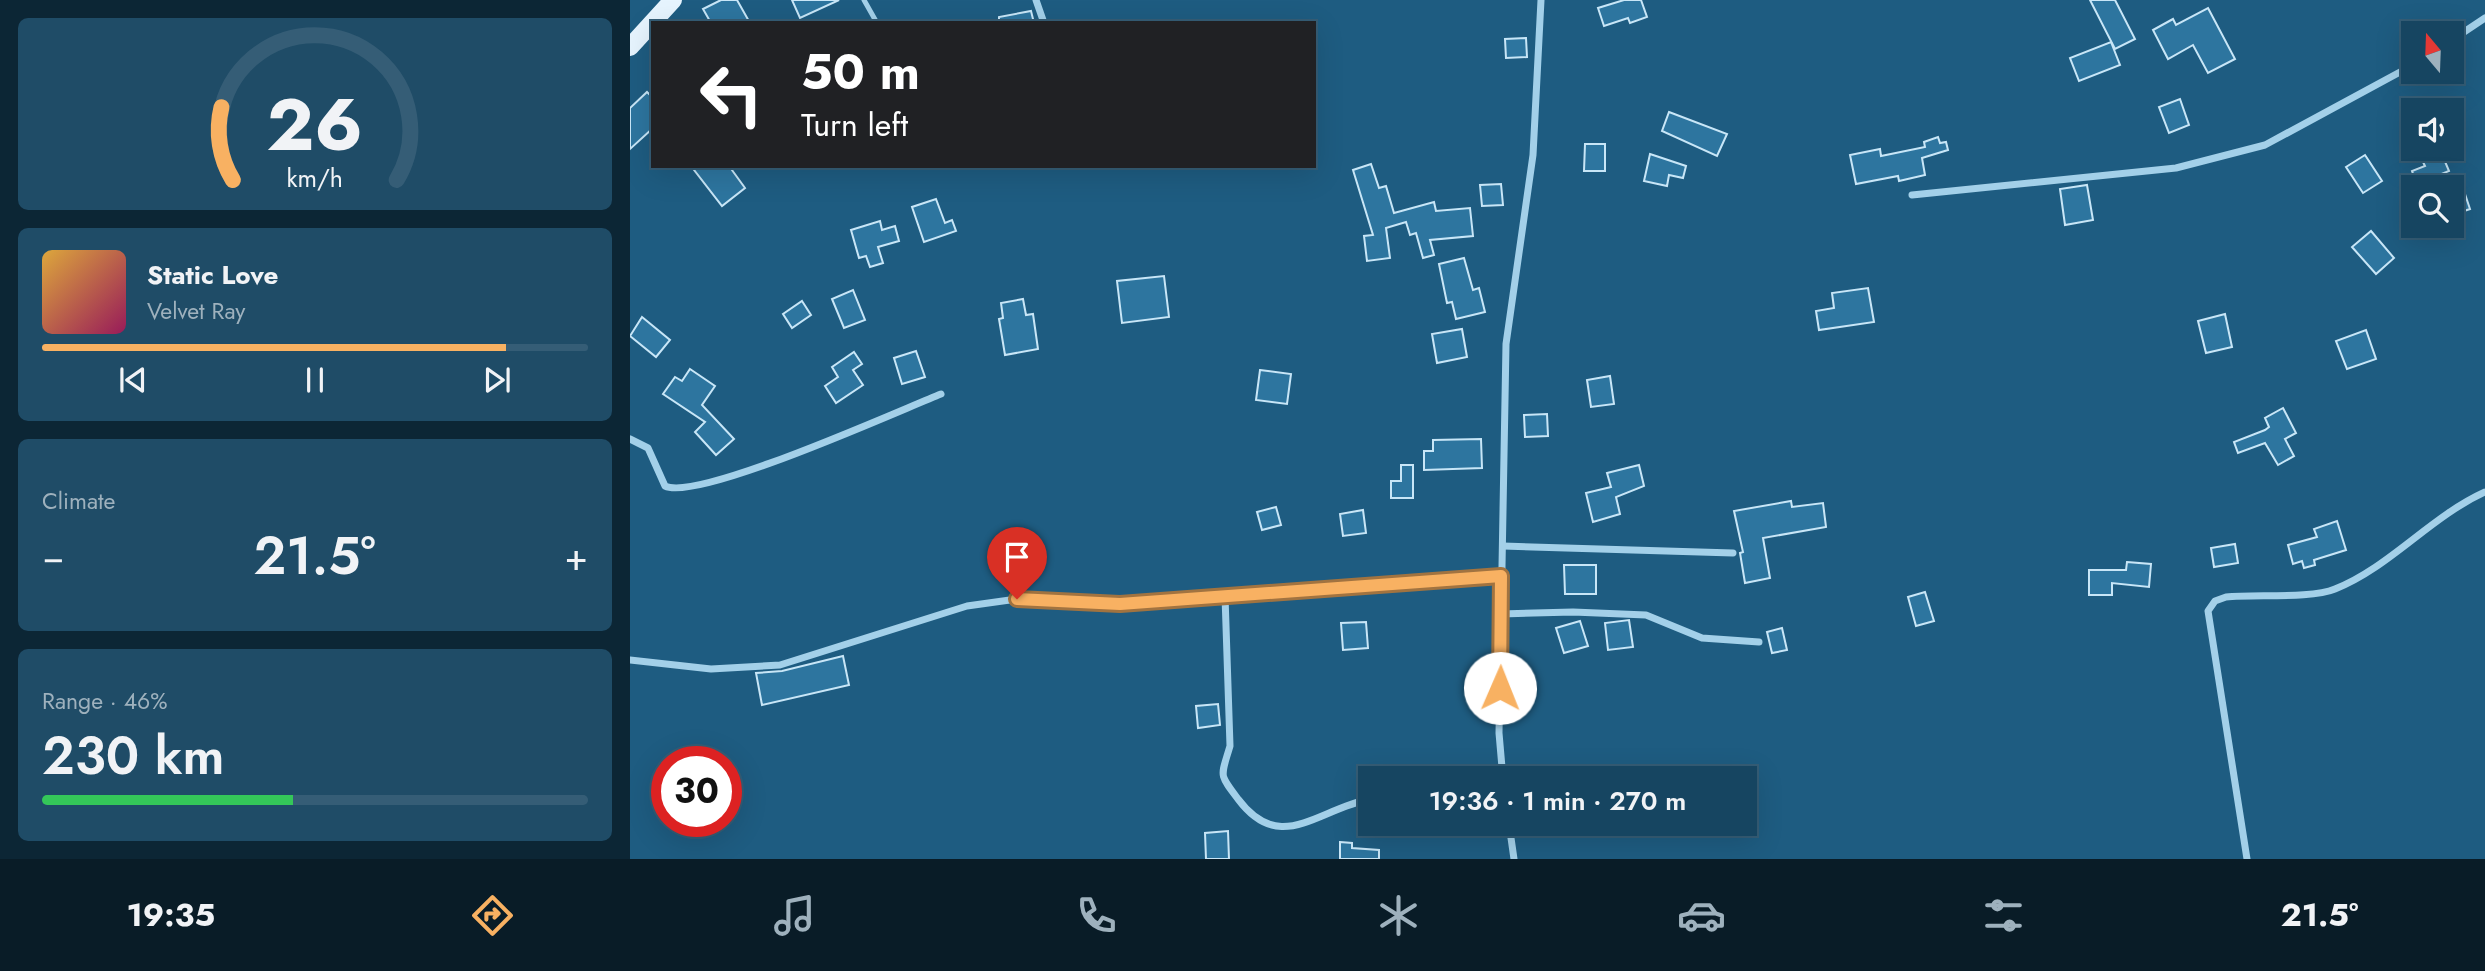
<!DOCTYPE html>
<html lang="en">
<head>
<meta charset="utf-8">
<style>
  body { margin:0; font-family:Jost,sans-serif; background:#1f4c67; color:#f1f3f6; height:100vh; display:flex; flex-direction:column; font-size:26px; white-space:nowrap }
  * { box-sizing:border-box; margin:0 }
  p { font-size:23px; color:#9eb1bd }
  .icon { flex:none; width:38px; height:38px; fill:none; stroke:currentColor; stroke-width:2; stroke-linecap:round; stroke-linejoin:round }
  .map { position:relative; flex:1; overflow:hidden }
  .panel { display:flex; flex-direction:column; gap:18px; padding:18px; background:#0c2635; width:630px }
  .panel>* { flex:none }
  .banner { position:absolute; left:21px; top:21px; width:665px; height:147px; border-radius:0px; box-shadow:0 7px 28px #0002,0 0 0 2px #355d76; background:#202124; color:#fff; overflow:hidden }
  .needle { width:46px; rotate:341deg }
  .fabs { position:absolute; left:1771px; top:21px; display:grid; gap:14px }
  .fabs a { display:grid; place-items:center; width:63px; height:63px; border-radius:0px; background:#164561; box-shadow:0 7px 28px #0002,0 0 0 2px #355d76; font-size:35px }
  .speed { position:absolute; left:21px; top:746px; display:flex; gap:14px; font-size:35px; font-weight:700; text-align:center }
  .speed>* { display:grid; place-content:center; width:91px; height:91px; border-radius:50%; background:#164561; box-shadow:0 7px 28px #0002,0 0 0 2px #355d76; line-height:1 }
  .speed .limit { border:10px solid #d22; background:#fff; color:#111 }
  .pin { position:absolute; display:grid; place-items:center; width:60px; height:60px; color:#fff; margin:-72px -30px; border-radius:50% 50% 50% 0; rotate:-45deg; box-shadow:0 0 7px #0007 }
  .pin .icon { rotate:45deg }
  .me { position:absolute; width:77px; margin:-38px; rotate:1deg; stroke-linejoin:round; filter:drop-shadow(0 0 5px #0008) }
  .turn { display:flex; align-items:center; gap:24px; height:147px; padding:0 35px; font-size:32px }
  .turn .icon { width:91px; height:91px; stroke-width:2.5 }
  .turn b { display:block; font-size:49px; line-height:60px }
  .big { font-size:52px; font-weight:600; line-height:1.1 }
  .panel .card { flex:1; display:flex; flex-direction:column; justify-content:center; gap:10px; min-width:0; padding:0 24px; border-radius:10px; background:#1f4c67 }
  .panel .dial { align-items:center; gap:0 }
  .dial svg { height:182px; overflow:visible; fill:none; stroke:#355d76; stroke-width:7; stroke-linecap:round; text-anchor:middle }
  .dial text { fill:#f1f3f6; stroke:none }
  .song { display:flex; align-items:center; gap:21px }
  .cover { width:84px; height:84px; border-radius:10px; background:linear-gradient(135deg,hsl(40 70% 55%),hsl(330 70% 35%)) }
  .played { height:7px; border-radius:4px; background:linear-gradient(90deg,#f8b162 85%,#355d76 85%) }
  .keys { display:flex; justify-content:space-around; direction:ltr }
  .heat { display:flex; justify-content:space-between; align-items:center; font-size:38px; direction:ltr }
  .charge { height:10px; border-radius:5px; background:linear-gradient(90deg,#34c759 46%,#355d76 0) }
  .trip { position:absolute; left:728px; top:766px; width:399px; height:70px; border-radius:0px; background:#164561; box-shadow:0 7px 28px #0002,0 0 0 2px #355d76; font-weight:600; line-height:70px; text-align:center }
  .tab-bar { display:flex; height:112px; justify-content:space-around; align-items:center; background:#091c27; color:#9eb1bd }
  .tab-bar .icon { width:49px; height:49px }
  .tab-bar .selected { color:#f8b162 }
  .tab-bar b { font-size:32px; color:#f1f3f6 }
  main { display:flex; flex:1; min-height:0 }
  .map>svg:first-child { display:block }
  .building { fill:#2d759f; stroke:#c8e6f7; stroke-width:2 }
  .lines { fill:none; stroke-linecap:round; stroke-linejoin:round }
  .lane { stroke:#a3d0e9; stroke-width:5 }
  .street { stroke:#a3d0e9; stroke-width:7 }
  .primary { stroke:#e6f4fe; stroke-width:18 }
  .route-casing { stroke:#a17340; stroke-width:18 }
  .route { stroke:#f8b162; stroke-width:12 }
</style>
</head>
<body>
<main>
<section class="panel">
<div class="card dial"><svg viewBox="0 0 100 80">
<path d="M14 69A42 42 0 1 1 86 69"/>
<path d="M14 69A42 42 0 0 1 9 37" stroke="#f8b162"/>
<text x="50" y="56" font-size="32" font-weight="700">26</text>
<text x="50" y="72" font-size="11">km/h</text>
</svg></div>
<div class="card">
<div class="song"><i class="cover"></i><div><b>Static Love</b><p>Velvet Ray</p></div></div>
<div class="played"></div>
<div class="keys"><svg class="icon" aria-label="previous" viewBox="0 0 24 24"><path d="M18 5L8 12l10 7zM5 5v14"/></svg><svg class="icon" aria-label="pause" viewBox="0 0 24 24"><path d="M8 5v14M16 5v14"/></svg><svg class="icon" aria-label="next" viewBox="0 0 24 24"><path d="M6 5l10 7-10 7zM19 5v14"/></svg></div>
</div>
<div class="card"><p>Climate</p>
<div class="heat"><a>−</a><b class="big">21.5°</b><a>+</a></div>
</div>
<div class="card"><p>Range · 46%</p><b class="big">230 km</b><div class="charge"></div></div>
</section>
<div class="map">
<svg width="1855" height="859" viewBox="0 0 1855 859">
  <rect width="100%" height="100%" fill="#1e5c81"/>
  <!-- building -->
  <g class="building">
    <polygon points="91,0 107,0 120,23 81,23 73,9"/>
    <polygon points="162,0 209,0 170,18"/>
    <polygon points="994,0 1011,0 1017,17 1000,23 998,18 974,26 968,8"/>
    <polygon points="1460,0 1485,0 1505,39 1485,49"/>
    <polygon points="1578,8 1605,59 1578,73 1563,45 1538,59 1523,30 1543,19 1546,25"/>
    <polygon points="401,11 404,23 369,23 369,17"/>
    <polygon points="896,38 897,57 876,58 875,39"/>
    <polygon points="1481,42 1490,65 1449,81 1440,58"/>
    <polygon points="17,92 23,98 23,128 0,149 0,108"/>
    <polygon points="1550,99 1559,125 1539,133 1529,107"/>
    <polygon points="1039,112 1097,134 1087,156 1032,131"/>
    <polygon points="1308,137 1310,143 1316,142 1318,150 1292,158 1295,175 1269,181 1268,176 1226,184 1220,155 1250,149 1251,156 1295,147 1294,142"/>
    <polygon points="955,144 975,144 975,171 954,171"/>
    <polygon points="1811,152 1819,171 1787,184 1782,171 1795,166 1792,160"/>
    <polygon points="1020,154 1056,166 1053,178 1039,175 1037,186 1014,181"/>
    <polygon points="1735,155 1752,181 1733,193 1716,167"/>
    <polygon points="741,164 749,188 756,186 764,213 804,202 806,211 840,208 843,236 800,240 804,255 793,258 786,233 780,235 776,222 756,228 760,258 737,261 734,236 743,235 723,170"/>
    <polygon points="61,166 99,166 115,188 92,206"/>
    <polygon points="871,184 873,205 852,206 850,185"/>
    <polygon points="1457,185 1463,220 1435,225 1430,189"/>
    <polygon points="1834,191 1840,209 1825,214 1822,196"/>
    <polygon points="306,199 315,223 322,220 326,231 294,242 282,207"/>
    <polygon points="250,221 252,230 265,226 269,241 248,247 253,263 240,267 236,256 229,258 221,230"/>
    <polygon points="1741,231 1764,258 1746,274 1722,247"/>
    <polygon points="834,258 843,290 849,288 855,312 826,319 822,302 817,303 809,264"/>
    <polygon points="534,276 539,317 492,323 487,281"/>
    <polygon points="1238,288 1244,322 1189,330 1186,311 1204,308 1202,293"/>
    <polygon points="223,290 235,320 214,328 202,299"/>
    <polygon points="393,299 396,315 403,314 408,349 375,355 369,319 373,318 371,303"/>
    <polygon points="172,301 181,315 162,328 153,314"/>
    <polygon points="1595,314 1602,347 1576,353 1568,321"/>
    <polygon points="12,317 40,340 26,357 0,336"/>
    <polygon points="832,329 837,357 807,363 802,334"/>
    <polygon points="1736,330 1746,359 1717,369 1706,341"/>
    <polygon points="286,351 295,377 272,384 264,358"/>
    <polygon points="224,352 232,364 223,370 233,385 206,403 195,386 208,377 202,367"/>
    <polygon points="60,369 85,386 72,405 104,439 86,455 65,432 75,422 33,394 45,377 52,381"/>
    <polygon points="630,370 661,374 657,404 626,400"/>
    <polygon points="980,376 984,404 961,407 957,380"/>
    <polygon points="1653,408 1666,433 1655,439 1664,456 1648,465 1635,443 1608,453 1604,442 1635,430 1639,427 1635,418"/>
    <polygon points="917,414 918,436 895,437 894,415"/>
    <polygon points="851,439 852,468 794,470 794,451 803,451 803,440"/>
    <polygon points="771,465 783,465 783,498 761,498 761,481 771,481"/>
    <polygon points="1009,465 1014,486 986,497 990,514 963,522 956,493 981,487 977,473"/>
    <polygon points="1161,501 1162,507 1193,503 1196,527 1133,538 1140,578 1115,583 1110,553 1113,552 1104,511"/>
    <polygon points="646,507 651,525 632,530 627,512"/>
    <polygon points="733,510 736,533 713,536 710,514"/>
    <polygon points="1707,521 1716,550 1684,560 1685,565 1674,568 1672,561 1663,564 1658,545 1687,537 1684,529"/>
    <polygon points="1605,544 1608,563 1584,567 1581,548"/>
    <polygon points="1497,562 1521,564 1519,587 1482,583 1482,595 1459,595 1459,570 1496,570"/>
    <polygon points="934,565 966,565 966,594 935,594"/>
    <polygon points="1295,592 1304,621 1286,626 1278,597"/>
    <polygon points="999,620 1003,647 978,650 975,623"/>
    <polygon points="950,621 958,646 934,653 926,628"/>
    <polygon points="736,622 738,648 713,650 711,623"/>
    <polygon points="1152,628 1157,650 1142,653 1137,632"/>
    <polygon points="213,656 219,685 132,705 126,673 152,671"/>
    <polygon points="588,704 590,725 568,728 566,706"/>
    <polygon points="598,831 599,859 576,859 575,833"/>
    <polygon points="710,842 722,843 722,848 749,850 749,859 710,859"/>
  </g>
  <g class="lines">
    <!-- lane -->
    <polyline class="lane" points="234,0 247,23"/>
    <!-- street -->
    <g class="street">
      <polyline points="406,0 414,23"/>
      <polyline points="1822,40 1855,18"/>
      <polyline points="1282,195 1546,168 1635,145 1783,65"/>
      <path d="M0,439L18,448L35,486C67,502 268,411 311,394"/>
      <polyline points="873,546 1103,553"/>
      <path d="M595,596L600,746C591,777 588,773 608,799C650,855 686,810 740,799"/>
      <polyline points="871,614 943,612 1016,615 1072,638 1129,642"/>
      <polyline points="0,660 81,669 150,665 337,606 387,599 490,604 871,576"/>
      <polyline points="873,779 869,733 876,344 903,155 911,0"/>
      <polyline points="879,824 884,859"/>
      <path d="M1617,859L1578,611L1585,601L1596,597C1625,594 1681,599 1705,589C1760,567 1800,517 1855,492"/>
    </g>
    <!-- primary -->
    <polyline class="primary" points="0,47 43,0"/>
  </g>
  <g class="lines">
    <!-- route casing -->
    <g class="route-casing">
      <polyline id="route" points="387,599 490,604 871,576 870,688"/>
    </g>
    <!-- route -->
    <use href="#route" class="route"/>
  </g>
</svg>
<div class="fabs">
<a><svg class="needle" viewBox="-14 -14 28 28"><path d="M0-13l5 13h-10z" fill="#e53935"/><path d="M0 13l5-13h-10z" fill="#9eb1bd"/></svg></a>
<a><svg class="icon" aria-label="sound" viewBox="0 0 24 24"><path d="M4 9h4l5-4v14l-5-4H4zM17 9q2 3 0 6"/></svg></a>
<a><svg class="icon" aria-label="search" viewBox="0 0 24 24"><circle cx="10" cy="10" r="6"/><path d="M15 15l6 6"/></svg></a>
</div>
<div class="speed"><div class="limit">30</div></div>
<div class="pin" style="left:387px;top:599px;background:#d93025"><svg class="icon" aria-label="arrive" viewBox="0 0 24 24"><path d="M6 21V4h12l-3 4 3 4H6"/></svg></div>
<svg class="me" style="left:870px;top:688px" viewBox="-20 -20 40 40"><circle r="19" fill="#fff"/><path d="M0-13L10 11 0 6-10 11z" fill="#f8b162"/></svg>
<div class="trip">19:36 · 1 min · 270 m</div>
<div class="banner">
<div class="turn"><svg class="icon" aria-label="left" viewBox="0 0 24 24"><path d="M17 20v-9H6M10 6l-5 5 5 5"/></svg><div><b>50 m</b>Turn left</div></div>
</div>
</div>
</main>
<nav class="tab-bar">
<b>19:35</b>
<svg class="icon selected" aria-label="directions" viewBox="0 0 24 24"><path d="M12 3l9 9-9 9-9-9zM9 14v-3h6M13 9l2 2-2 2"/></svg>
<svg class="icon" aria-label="music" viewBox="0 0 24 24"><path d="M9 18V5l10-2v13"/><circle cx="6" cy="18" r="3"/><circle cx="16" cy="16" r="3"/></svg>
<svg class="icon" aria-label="phone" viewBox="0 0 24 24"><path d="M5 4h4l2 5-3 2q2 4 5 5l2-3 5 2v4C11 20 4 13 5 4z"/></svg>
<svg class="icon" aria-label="climate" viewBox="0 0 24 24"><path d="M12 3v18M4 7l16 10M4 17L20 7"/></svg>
<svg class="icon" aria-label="car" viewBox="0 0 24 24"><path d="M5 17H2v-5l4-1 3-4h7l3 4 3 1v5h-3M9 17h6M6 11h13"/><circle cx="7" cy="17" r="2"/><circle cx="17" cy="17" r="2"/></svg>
<svg class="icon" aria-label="filters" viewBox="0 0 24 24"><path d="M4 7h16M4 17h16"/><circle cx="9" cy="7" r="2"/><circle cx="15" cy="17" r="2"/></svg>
<b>21.5°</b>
</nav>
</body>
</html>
